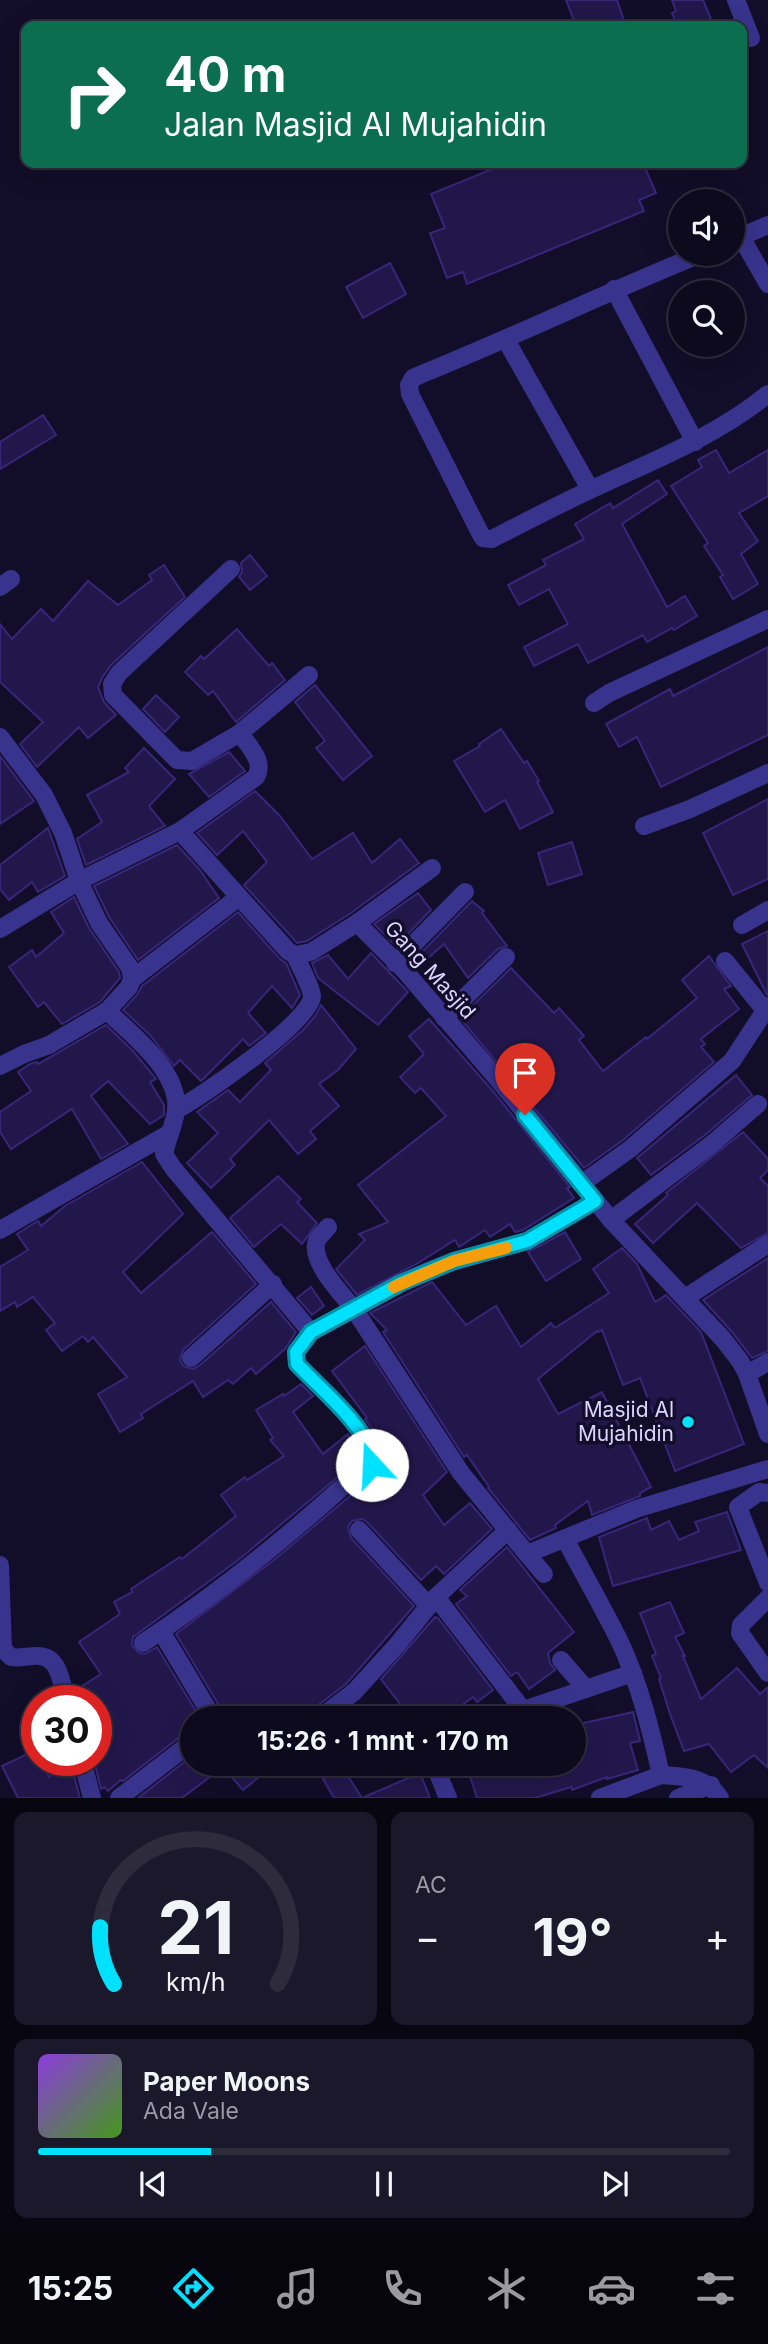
<!DOCTYPE html>
<html lang="id">
<head>
<meta charset="utf-8">
<style>
  body { margin:0; font-family:Inter,sans-serif; background:#1c182b; color:#f1f3f6; height:100vh; display:flex; flex-direction:column; font-size:26px; white-space:nowrap }
  * { box-sizing:border-box; margin:0 }
  p { font-size:23px; color:#9b9aa4 }
  .icon { flex:none; width:38px; height:38px; fill:none; stroke:currentColor; stroke-width:2; stroke-linecap:round; stroke-linejoin:round }
  .map { position:relative; height:1798px; overflow:hidden }
  .sheet { display:flex; flex-direction:column; gap:14px; padding:14px; background:#080610; flex:1 }
  .sheet>* { flex:none }
  .banner { position:absolute; left:21px; top:21px; width:726px; height:147px; border-radius:14px; box-shadow:0 7px 28px #0002,0 0 0 2px #2e2b3c; background:#0b6e4f; color:#fff; overflow:hidden }
  .buttons { position:absolute; left:668px; top:189px; display:grid; gap:14px }
  .buttons a { display:grid; place-items:center; width:77px; height:77px; border-radius:50%; background:#0e0a1e; box-shadow:0 7px 28px #0002,0 0 0 2px #2e2b3c; font-size:35px }
  .speed { position:absolute; left:21px; top:1685px; display:flex; gap:14px; font-size:35px; font-weight:700; text-align:center }
  .speed>* { display:grid; place-content:center; width:91px; height:91px; border-radius:50%; background:#0e0a1e; box-shadow:0 7px 28px #0002,0 0 0 2px #2e2b3c; line-height:1 }
  .speed .limit { border:10px solid #d22; background:#fff; color:#111 }
  .pin { position:absolute; display:grid; place-items:center; width:60px; height:60px; color:#fff; margin:-72px -30px; border-radius:50% 50% 50% 0; rotate:-45deg; box-shadow:0 0 7px #0007 }
  .pin .icon { rotate:45deg }
  .me { position:absolute; width:77px; margin:-38px; rotate:340deg; stroke-linejoin:round; filter:drop-shadow(0 0 5px #0008) }
  .turn { display:flex; align-items:center; gap:24px; height:147px; padding:0 28px; font-size:32px }
  .turn .icon { width:91px; height:91px; stroke-width:2.5 }
  .turn b { display:block; font-size:49px; line-height:60px }
  .big { font-size:52px; font-weight:700; line-height:1.1 }
  .sheet .tile { flex:1; display:flex; flex-direction:column; justify-content:center; gap:10px; min-width:0; padding:0 24px; border-radius:14px; background:#1c182b }
  .sheet .dial { align-items:center; gap:0 }
  .dial svg { height:182px; overflow:visible; fill:none; stroke:#2e2b3c; stroke-width:7; stroke-linecap:round; text-anchor:middle }
  .dial text { fill:#f1f3f6; stroke:none }
  .song { display:flex; align-items:center; gap:21px }
  .cover { width:84px; height:84px; border-radius:10px; background:linear-gradient(135deg,hsl(270 70% 55%),hsl(100 70% 35%)) }
  .played { height:7px; border-radius:4px; background:linear-gradient(90deg,#00e0ff 25%,#2e2b3c 25%) }
  .keys { display:flex; justify-content:space-around; direction:ltr }
  .heat { display:flex; justify-content:space-between; align-items:center; font-size:38px; direction:ltr }
  .sheet .tiles { flex:1; display:grid; gap:14px; grid-template-columns:1fr 1fr }
  .tile:last-child { grid-column:span 2 }
  .trip { position:absolute; left:180px; top:1706px; width:406px; height:70px; border-radius:35px; background:#0e0a1e; box-shadow:0 7px 28px #0002,0 0 0 2px #2e2b3c; font-weight:700; line-height:70px; text-align:center }
  .tab-bar { display:flex; height:112px; justify-content:space-around; align-items:center; background:#06040c; color:#9b9aa4 }
  .tab-bar .icon { width:49px; height:49px }
  .tab-bar .active { color:#00e0ff }
  .tab-bar b { font-size:32px; color:#f1f3f6 }
  .map>svg:first-child { display:block }
  .building { fill:#22174b; stroke:#38267a; stroke-width:2 }
  .lines { fill:none; stroke-linecap:round; stroke-linejoin:round }
  .street { stroke:#38338c; stroke-width:18 }
  .route-casing { stroke:#0092a6; stroke-width:18 }
  .route { stroke:#00e0ff; stroke-width:12 }
  .slow { stroke:#f59e0b; stroke-width:12 }
  .poi-dot { fill:#00e0ff; stroke:#120d28; stroke-width:2.5 }
  .labels { text-anchor:middle; stroke-width:7; stroke-linejoin:round; paint-order:stroke }
  .street-label { font-size:21px; fill:#dad4ff; stroke:#120d28 }
  .poi-label { font-size:21px; fill:#dad4ff; stroke:#120d28; text-anchor:end }
</style>
</head>
<body>
<div class="map">
<svg width="768" height="1798" viewBox="0 0 768 1798">
  <rect width="100%" height="100%" fill="#120d28"/>
  <!-- building -->
  <g class="building">
    <polygon points="566,0 617,0 626,26 576,26"/>
    <polygon points="672,0 703,0 714,26 677,26 672,13 676,11"/>
    <polygon points="507,163 643,163 656,193 639,200 644,211 467,284 463,272 447,278 430,233 445,228 431,194"/>
    <polygon points="390,263 406,294 363,318 346,287"/>
    <polygon points="43,415 56,435 0,469 0,442"/>
    <polygon points="716,450 729,473 768,450 768,496 739,513 758,541 741,554 758,584 733,599 720,577 723,575 704,546 708,543 671,486 702,467 698,460"/>
    <polygon points="658,480 667,494 622,524 667,607 685,596 697,616 674,630 672,628 647,642 643,635 588,663 578,644 534,666 524,647 568,624 549,589 519,605 508,585 546,565 543,560 584,539 575,524 610,503 613,508"/>
    <polygon points="250,555 267,576 250,590 239,577 242,572 241,563"/>
    <polygon points="164,565 185,597 111,665 102,678 98,687 104,702 116,715 88,738 79,727 37,767 20,744 43,722 0,682 0,624 12,639 41,609 53,621 88,581 118,605 152,580 149,575"/>
    <polygon points="237,629 269,666 272,663 285,680 236,722 213,691 208,695 185,672 201,656 204,659"/>
    <polygon points="768,647 768,735 661,787 637,737 619,747 606,724 670,689 673,696"/>
    <polygon points="315,685 372,756 343,780 316,748 325,741 295,702"/>
    <polygon points="156,695 179,717 165,732 143,709"/>
    <polygon points="501,729 524,763 527,761 539,781 537,782 553,812 520,829 505,800 485,812 454,761 480,746 479,744"/>
    <polygon points="144,748 175,779 149,806 165,826 86,865 77,839 102,822 87,795 129,772 125,768"/>
    <polygon points="229,752 245,771 209,797 189,774"/>
    <polygon points="0,756 34,801 0,824"/>
    <polygon points="255,791 280,816 312,859 353,833 372,863 400,839 419,863 351,913 307,941 297,943 244,885 267,862 243,831 217,855 197,833"/>
    <polygon points="768,799 768,879 733,895 703,833"/>
    <polygon points="48,828 65,876 38,892 32,882 9,900 0,889 0,865"/>
    <polygon points="572,842 582,874 548,885 538,853"/>
    <polygon points="177,845 200,870 219,898 138,960 109,917 94,886"/>
    <polygon points="418,893 431,910 396,946 374,924"/>
    <polygon points="74,897 89,928 119,972 120,978 100,1002 62,1024 44,1002 38,1007 9,967 32,950 36,957 64,933 51,912"/>
    <polygon points="472,901 484,911 482,913 507,946 498,949 468,978 444,944 417,968 412,962"/>
    <polygon points="238,912 280,959 286,963 300,995 292,1008 272,986 248,1013 266,1033 249,1046 243,1039 201,1081 180,1060 174,1066 150,1035 123,1010 137,995 142,986"/>
    <polygon points="768,931 768,995 767,995 742,944"/>
    <polygon points="371,953 408,992 378,1025 318,978 312,963 328,955 348,979"/>
    <polygon points="709,956 731,986 724,989 739,1009 701,1039 705,1044 701,1047 714,1062 623,1140 584,1168 460,1018 511,968 554,1013 559,1008 584,1036 579,1040 603,1071 646,1037 647,1039 697,998 682,980"/>
    <polygon points="321,1005 356,1049 338,1070 319,1084 339,1106 310,1131 316,1139 298,1154 269,1120 230,1159 235,1165 211,1188 187,1163 218,1133 197,1112 228,1090 240,1102 271,1070 265,1063 303,1030 316,1015"/>
    <polygon points="429,1019 492,1090 570,1187 567,1188 574,1198 523,1230 515,1232 510,1224 490,1237 485,1230 459,1247 455,1240 418,1263 357,1295 336,1269 365,1240 359,1234 388,1222 358,1185 446,1116 421,1088 415,1093 400,1077 424,1054 409,1036"/>
    <polygon points="106,1025 133,1051 153,1075 156,1079 150,1082 164,1105 164,1115 150,1124 108,1081 91,1096 128,1144 101,1159 72,1109 11,1149 0,1132 0,1112 31,1091 18,1072 30,1064 37,1062 38,1064"/>
    <polygon points="736,1075 752,1095 705,1135 651,1175 637,1158"/>
    <polygon points="743,1132 768,1159 768,1170 760,1178 768,1186 768,1233 741,1248 697,1203 653,1243 635,1224 668,1195 666,1193"/>
    <polygon points="142,1162 183,1214 123,1272 141,1293 212,1232 256,1284 183,1350 180,1360 183,1366 193,1369 199,1366 271,1302 296,1332 285,1349 256,1374 251,1368 233,1384 228,1380 203,1397 193,1381 141,1414 143,1418 120,1432 98,1394 127,1377 93,1337 88,1342 83,1336 62,1351 46,1330 55,1323 33,1297 17,1307 15,1302 0,1311 0,1267 28,1250 17,1234 38,1221 41,1226 65,1206"/>
    <polygon points="278,1176 301,1199 297,1202 317,1223 302,1244 281,1224 254,1247 230,1218"/>
    <polygon points="565,1232 581,1259 546,1281 528,1252"/>
    <polygon points="622,1248 637,1264 655,1302 666,1295 701,1332 744,1444 675,1471 640,1378 623,1385 602,1330 598,1332 597,1331 538,1379 558,1414 602,1392 651,1487 640,1493 640,1496 592,1515 588,1501 555,1525 556,1528 530,1540 488,1488 489,1487 467,1455 464,1457 383,1332 387,1330 370,1313 432,1282 466,1325 496,1306 521,1347 551,1323 555,1328 609,1293 593,1269"/>
    <polygon points="768,1258 768,1351 752,1358 732,1332 703,1300"/>
    <polygon points="311,1287 324,1306 312,1315 297,1298"/>
    <polygon points="365,1346 447,1472 423,1495 444,1525 470,1503 492,1529 444,1574 436,1566 421,1580 367,1522 362,1519 352,1521 348,1527 351,1538 414,1606 346,1684 313,1709 309,1718 224,1718 223,1712 176,1634 275,1559 382,1469 386,1458 379,1439 365,1419 367,1418 332,1371"/>
    <polygon points="301,1384 313,1396 293,1412 323,1454 348,1434 362,1457 237,1561 133,1637 132,1645 139,1653 145,1654 157,1647 200,1718 192,1718 192,1731 185,1733 123,1781 121,1780 108,1791 105,1787 101,1789 96,1769 96,1701 88,1701 79,1688 101,1674 79,1642 120,1614 114,1602 132,1592 131,1589 180,1557 182,1559 236,1516 221,1495 245,1477 247,1480 284,1456 270,1440 273,1438 256,1410 283,1394 284,1396"/>
    <polygon points="727,1512 741,1550 613,1586 599,1537 647,1518 651,1530 669,1521 679,1540 699,1531 695,1522"/>
    <polygon points="507,1547 574,1632 548,1653 550,1663 555,1670 529,1689 517,1672 511,1676 456,1604 467,1596 460,1590"/>
    <polygon points="670,1602 684,1633 675,1637 685,1656 683,1656 701,1699 737,1668 760,1694 768,1687 768,1768 754,1755 731,1772 709,1744 684,1751 670,1714 659,1679 661,1678 652,1656 656,1654 640,1613"/>
    <polygon points="435,1617 438,1618 493,1690 477,1702 473,1697 444,1718 411,1718 381,1679"/>
    <polygon points="633,1712 640,1741 630,1743 638,1770 607,1779 607,1777 572,1790 571,1787 535,1798 477,1798 466,1764 574,1764 574,1752 584,1748 575,1725"/>
    <polygon points="36,1750 37,1760 41,1760 49,1777 71,1764 80,1798 18,1798 2,1766"/>
    <polygon points="192,1756 192,1764 248,1764 259,1777 243,1790 223,1767 182,1798 138,1798"/>
    <polygon points="342,1767 362,1798 420,1773 430,1798 334,1798 323,1779"/>
  </g>
  <g class="lines">
    <!-- street -->
    <g class="street">
      <polyline points="736,0 751,38"/>
      <polyline points="741,237 768,284"/>
      <polyline points="733,240 768,225"/>
      <path d="M701,254C607,292 516,336 422,374L413,378L409,385L410,394L479,531L483,538L492,539C529,520 565,501 603,484C660,458 719,434 768,394"/>
      <polyline points="614,289 695,442"/>
      <polyline points="506,340 590,489"/>
      <polyline points="231,569 119,673 112,684 113,695 177,760 192,761 240,733 309,675"/>
      <polyline points="0,587 11,579"/>
      <polyline points="594,703 609,693 768,619"/>
      <path d="M0,737L44,795L63,833L79,881L99,923L130,968L132,979L129,987L107,1011C132,1034 181,1073 176,1111C174,1125 167,1140 164,1154L173,1168L311,1332"/>
      <polyline points="644,826 690,809 768,773"/>
      <polyline points="180,831 288,951 295,955 311,952 357,923 404,970 501,1083 611,1220 723,1339 740,1361 747,1374 768,1434"/>
      <polyline points="357,923 432,868"/>
      <polyline points="742,925 768,910"/>
      <path d="M0,929L79,881L180,831L256,777C265,761 249,747 240,733"/>
      <polyline points="725,961 764,1009"/>
      <polyline points="395,963 465,892"/>
      <polyline points="132,979 239,897"/>
      <polyline points="444,1018 506,957"/>
      <polyline points="0,1066 24,1054 49,1045 107,1011"/>
      <path d="M176,1110C200,1098 313,1020 312,996C311,985 299,965 295,955"/>
      <polyline points="581,1184 630,1149 732,1061 768,1006"/>
      <polyline points="611,1220 712,1144 758,1104"/>
      <path d="M328,1227C325,1231 319,1236 317,1240C309,1261 341,1293 354,1309L401,1283L426,1272L454,1261L527,1241L595,1201"/>
      <polyline points="0,1230 168,1134"/>
      <polyline points="685,1298 768,1244"/>
      <polyline points="191,1358 273,1284"/>
      <polyline points="747,1374 768,1362"/>
      <polyline points="768,1493 759,1492 738,1507 768,1583"/>
      <polyline points="359,1530 429,1606"/>
      <path d="M565,1539C583,1573 602,1606 619,1640C639,1682 651,1730 661,1775L600,1798"/>
      <polyline points="527,1554 544,1574"/>
      <path d="M0,1565L3,1649L11,1657C21,1659 30,1655 39,1656C60,1657 62,1685 66,1701"/>
      <polyline points="436,1597 523,1710"/>
      <polyline points="768,1598 741,1625 740,1633 768,1673"/>
      <polyline points="161,1631 213,1718"/>
      <path d="M143,1643C212,1597 278,1545 339,1490C351,1479 368,1472 375,1458C360,1421 324,1392 297,1364L296,1352L311,1332L354,1309L461,1473L527,1554L636,1509L768,1469"/>
      <polyline points="561,1660 586,1689"/>
      <polyline points="320,1718 354,1692 397,1645 436,1597 508,1530"/>
      <polyline points="500,1718 633,1673"/>
      <polyline points="82,1760 92,1798"/>
      <polyline points="439,1764 437,1771 448,1798"/>
      <path d="M661,1775C686,1777 705,1776 720,1798"/>
      <polyline points="119,1798 192,1742"/>
      <polyline points="678,1798 711,1785"/>
    </g>
  </g>
  <g class="lines">
    <!-- route casing -->
    <g class="route-casing">
      <path id="route" d="M372,1465L375,1458C360,1421 324,1392 297,1364L296,1352L311,1332L401,1283L454,1261L527,1241L595,1201L525,1115"/>
    </g>
    <!-- route -->
    <use href="#route" class="route"/>
    <!-- slow -->
    <polyline class="slow" points="394,1287 454,1261 506,1248"/>
  </g>
  <!-- markers -->
  <circle class="poi-dot" cx="688" cy="1422" r="7"/>
  <g class="labels">
    <!-- street labels -->
    <g class="street-label">
      <text transform="translate(430 970) rotate(48)" y="7">Gang Masjid</text>
    </g>
    <!-- poi labels -->
    <g class="poi-label">
      <text x="674" y="1417">Masjid Al<tspan x="674" dy="24">Mujahidin</tspan></text>
    </g>
  </g>
</svg>
<div class="buttons">
<a><svg class="icon" aria-label="sound" viewBox="0 0 24 24"><path d="M4 9h4l5-4v14l-5-4H4zM17 9q2 3 0 6"/></svg></a>
<a><svg class="icon" aria-label="search" viewBox="0 0 24 24"><circle cx="10" cy="10" r="6"/><path d="M15 15l6 6"/></svg></a>
</div>
<div class="speed"><div class="limit">30</div></div>
<div class="pin" style="left:525px;top:1115px;background:#d93025"><svg class="icon" aria-label="arrive" viewBox="0 0 24 24"><path d="M6 21V4h12l-3 4 3 4H6"/></svg></div>
<svg class="me" style="left:372px;top:1465px" viewBox="-20 -20 40 40"><circle r="19" fill="#fff"/><path d="M0-13L10 11 0 6-10 11z" fill="#00e0ff"/></svg>
<div class="trip">15:26 · 1 mnt · 170 m</div>
<div class="banner">
<div class="turn"><svg class="icon" aria-label="right" viewBox="0 0 24 24"><path d="M7 20v-9h11M14 6l5 5-5 5"/></svg><div><b>40 m</b>Jalan Masjid Al Mujahidin</div></div>
</div>
</div>
<section class="sheet">
<div class="tiles">
<div class="tile dial"><svg viewBox="0 0 100 80">
<path d="M14 69A42 42 0 1 1 86 69"/>
<path d="M14 69A42 42 0 0 1 8 44" stroke="#00e0ff"/>
<text x="50" y="56" font-size="32" font-weight="700">21</text>
<text x="50" y="72" font-size="11">km/h</text>
</svg></div>
<div class="tile"><p>AC</p>
<div class="heat"><a>−</a><b class="big">19°</b><a>+</a></div>
</div>
<div class="tile">
<div class="song"><i class="cover"></i><div><b>Paper Moons</b><p>Ada Vale</p></div></div>
<div class="played"></div>
<div class="keys"><svg class="icon" aria-label="previous" viewBox="0 0 24 24"><path d="M18 5L8 12l10 7zM5 5v14"/></svg><svg class="icon" aria-label="pause" viewBox="0 0 24 24"><path d="M8 5v14M16 5v14"/></svg><svg class="icon" aria-label="next" viewBox="0 0 24 24"><path d="M6 5l10 7-10 7zM19 5v14"/></svg></div>
</div>
</div>
</section>
<nav class="tab-bar">
<b>15:25</b>
<svg class="icon active" aria-label="directions" viewBox="0 0 24 24"><path d="M12 3l9 9-9 9-9-9zM9 14v-3h6M13 9l2 2-2 2"/></svg>
<svg class="icon" aria-label="music" viewBox="0 0 24 24"><path d="M9 18V5l10-2v13"/><circle cx="6" cy="18" r="3"/><circle cx="16" cy="16" r="3"/></svg>
<svg class="icon" aria-label="phone" viewBox="0 0 24 24"><path d="M5 4h4l2 5-3 2q2 4 5 5l2-3 5 2v4C11 20 4 13 5 4z"/></svg>
<svg class="icon" aria-label="climate" viewBox="0 0 24 24"><path d="M12 3v18M4 7l16 10M4 17L20 7"/></svg>
<svg class="icon" aria-label="car" viewBox="0 0 24 24"><path d="M5 17H2v-5l4-1 3-4h7l3 4 3 1v5h-3M9 17h6M6 11h13"/><circle cx="7" cy="17" r="2"/><circle cx="17" cy="17" r="2"/></svg>
<svg class="icon" aria-label="filters" viewBox="0 0 24 24"><path d="M4 7h16M4 17h16"/><circle cx="9" cy="7" r="2"/><circle cx="15" cy="17" r="2"/></svg>
</nav>
</body>
</html>
